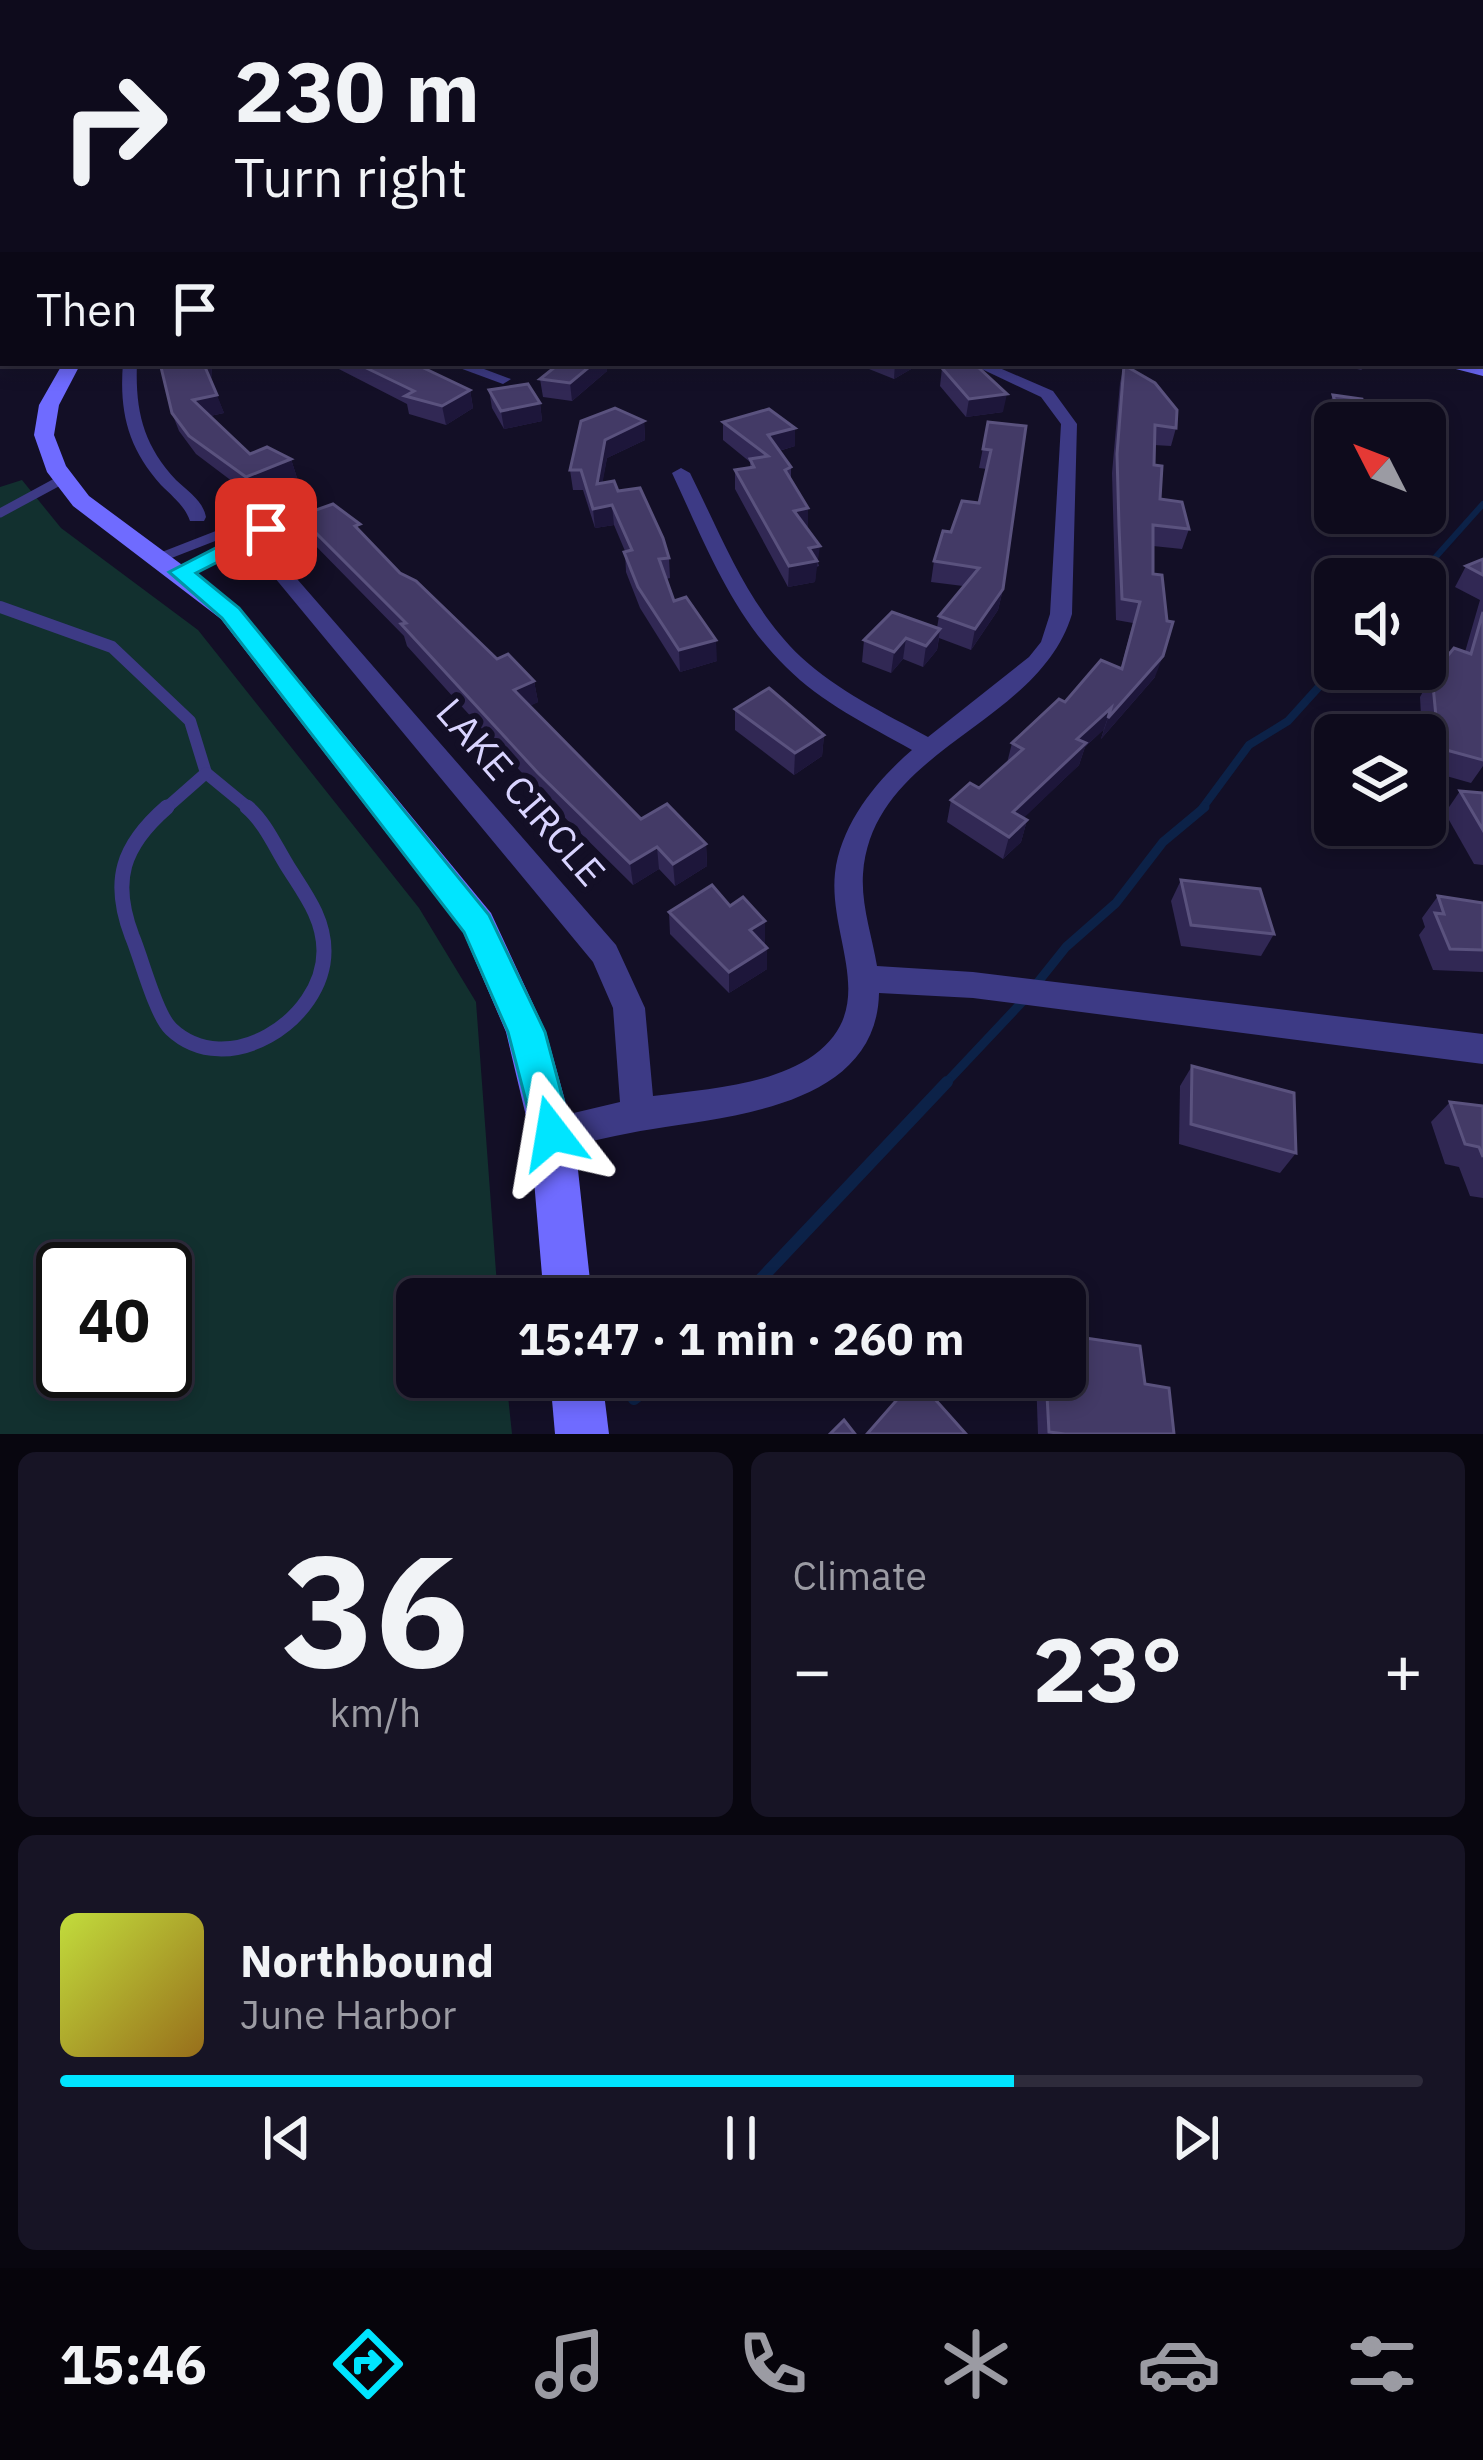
<!DOCTYPE html>
<html lang="en">
<head>
<meta charset="utf-8">
<style>
  body { margin:0; font-family:"IBM Plex Sans",sans-serif; background:#171425; color:#f1f3f6; height:100vh; display:flex; flex-direction:column; font-size:45px; white-space:nowrap }
  * { box-sizing:border-box; margin:0 }
  p { font-size:39px; color:#9b9ba3 }
  .icon { flex:none; width:66px; height:66px; fill:none; stroke:currentColor; stroke-width:2; stroke-linecap:round; stroke-linejoin:round }
  .map { position:relative; height:1434px; overflow:hidden }
  .side { display:flex; flex-direction:column; gap:18px; padding:18px; background:#08060f; flex:1 }
  .side>* { flex:none }
  .top-card { position:absolute; left:0px; top:0px; width:1485px; height:366px; box-shadow:0 6px 18px #0003,0 0 0 3px #2e2b3b; background:#0e0b1c; color:#f1f3f6; overflow:hidden }
  .needle { width:78px; rotate:312deg }
  .tools { position:absolute; left:1314px; top:402px; display:grid; gap:24px }
  .tools a { display:grid; place-items:center; width:132px; height:132px; border-radius:18px; background:#0e0b1c; box-shadow:0 6px 18px #0003,0 0 0 3px #2e2b3b; font-size:60px }
  .speed { position:absolute; left:36px; top:1242px; display:flex; gap:24px; font-size:60px; font-weight:700; text-align:center }
  .speed>* { display:grid; place-content:center; width:156px; height:156px; border-radius:50%; background:#0e0b1c; box-shadow:0 6px 18px #0003,0 0 0 3px #2e2b3b; line-height:1 }
  .speed .limit { border:6px solid #111; border-radius:18px; background:#fff; color:#111 }
  .pin { position:absolute; display:grid; place-items:center; width:102px; height:102px; color:#fff; margin:-51px; border-radius:24px; box-shadow:0 6px 18px #0006 }
  .me { position:absolute; width:132px; margin:-66px; rotate:346deg; stroke-linejoin:round; filter:drop-shadow(0 0 9px #0008) }
  .turn { display:flex; align-items:center; gap:42px; height:252px; padding:0 36px; font-size:54px }
  .turn .icon { width:156px; height:156px; stroke-width:2.5 }
  .turn b { display:block; font-size:84px; line-height:102px }
  .then { display:flex; align-items:center; height:114px; padding:0 36px; background:#0003; gap:24px; font-size:45px }
  .big { font-size:90px; font-weight:700; line-height:1.1 }
  .side .widget { flex:1; display:flex; flex-direction:column; justify-content:center; gap:18px; min-width:0; padding:0 42px; border-radius:18px; background:#171425 }
  .side .dial { align-items:center; gap:0 }
  .dial b { font-size:156px; line-height:1 }
  .song { display:flex; align-items:center; gap:36px }
  .cover { width:144px; height:144px; border-radius:18px; background:linear-gradient(135deg,hsl(70 70% 55%),hsl(40 70% 35%)) }
  .played { height:12px; border-radius:6px; background:linear-gradient(90deg,#00e5ff 70%,#2e2b3b 70%) }
  .keys { display:flex; justify-content:space-around; direction:ltr }
  .heat { display:flex; justify-content:space-between; align-items:center; font-size:66px; direction:ltr }
  .side .tiles { flex:1; display:grid; gap:18px; grid-template-columns:1fr 1fr }
  .widget:last-child { grid-column:span 2 }
  .trip { position:absolute; left:396px; top:1278px; width:690px; height:120px; border-radius:18px; background:#0e0b1c; box-shadow:0 6px 18px #0003,0 0 0 3px #2e2b3b; font-weight:700; line-height:120px; text-align:center }
  .menu { display:flex; height:192px; justify-content:space-around; align-items:center; background:#06040b; color:#9b9ba3 }
  .menu .icon { width:84px; height:84px }
  .menu .on { color:#00e5ff }
  .menu b { font-size:54px; color:#f1f3f6 }
  .map>svg:first-child { display:block }
  .green { fill:#12302f; fill-rule:evenodd }
  .lines { fill:none; stroke-linecap:round; stroke-linejoin:round }
  .stream-far3 { stroke:#0c2248; stroke-width:6 }
  .stream-far2 { stroke:#0c2248; stroke-width:8 }
  .stream-far1 { stroke:#0c2248; stroke-width:9 }
  .stream { stroke:#0c2248; stroke-width:12 }
  .lane-far2 { stroke:#3d3a85; stroke-width:9 }
  .lane-far1 { stroke:#3d3a85; stroke-width:12 }
  .lane { stroke:#3d3a85; stroke-width:15 }
  .street { fill:#3d3a85; fill-rule:evenodd }
  .secondary { fill:#6f6bff; fill-rule:evenodd }
  .wall { fill:#312854 }
  .shaded-wall { fill:#1d163a }
  .building { fill:#433a66; stroke:#5a527e; stroke-width:3 }
  .route { fill:#00e5ff; stroke:#0095a6; stroke-width:3 }
  .labels { text-anchor:middle; stroke-width:12; stroke-linejoin:round; paint-order:stroke }
  .street-label { font-size:39px; fill:#d9d4ff; stroke:#130f26 }
</style>
</head>
<body>
<div class="map">
<svg width="1483" height="1434" viewBox="0 0 1483 1434">
  <rect width="100%" height="100%" fill="#130f26"/>
  <!-- green -->
  <path class="green" d="M22,480L61,528L198,630L419,908L476,1002L498,1299H417V1377H506L512,1434H0V487ZM63,1269H165V1371H63Z"/>
  <g class="lines">
    <!-- stream-far3 -->
    <polyline class="stream-far3" points="1416,579 1483,504"/>
    <!-- stream-far2 -->
    <polyline class="stream-far2" points="1201,810 1249,745 1288,721 1335,669"/>
    <!-- stream-far1 -->
    <g class="stream-far1">
      <polyline points="1034,987 1066,947 1116,903 1163,842 1205,807"/>
      <polyline points="944,1085 1025,999"/>
    </g>
    <!-- stream -->
    <g class="stream">
      <polyline points="742,1299 947,1082"/>
      <polyline points="634,1399 663,1377"/>
    </g>
    <!-- lane-far2 -->
    <g class="lane-far2">
      <polyline points="0,513 63,479"/>
      <polyline points="159,558 254,521 266,529 180,572"/>
    </g>
    <!-- lane-far1 -->
    <g class="lane-far1">
      <polyline points="0,607 112,647 190,721 206,773"/>
      <polyline points="206,773 251,810"/>
      <polyline points="164,810 206,773"/>
    </g>
    <!-- lane -->
    <path class="lane" d="M167,807C122,846 111,881 132,936C141,957 156,1015 171,1029C227,1082 324,1020 324,951C324,918 305,894 288,867C276,848 265,822 247,807"/>
    <!-- street -->
    <g class="street">
      <path d="M123,363H137C135,410 143,445 176,480C188,491 203,501 206,517L204,521H190C185,506 173,497 161,485C128,448 119,412 123,363Z"/>
      <polygon points="446,363 468,363 511,379 503,384"/>
      <path d="M969,363H988L1053,391L1077,424L1072,614C1038,727 872,747 863,874C861,905 872,936 877,966L973,972L1483,1034V1064L973,998L879,993C877,1104 736,1116 653,1129C619,1134 586,1143 552,1150L540,1145L535,1133L540,1121L620,1102L613,1008L593,962L270,572L253,562L263,556L284,564L616,945L645,1008L653,1096C705,1089 770,1086 814,1055C881,1006 828,938 835,873C841,824 876,781 912,750C868,725 822,703 786,667C731,614 704,541 672,473L681,468L690,473C722,537 748,607 801,657C838,691 884,713 928,737L1029,657L1041,642L1050,614L1061,424L1041,397Z"/>
    </g>
    <!-- secondary -->
    <g class="secondary">
      <polygon points="63,363 81,363 59,405 54,435 66,466 89,496 239,607 491,913 546,1032 574,1133 592,1299 544,1299 530,1133 506,1032 463,932 221,619 73,506 47,472 34,435 39,405"/>
      <polygon points="1446,363 1483,364 1483,376 1448,367"/>
      <polygon points="550,1377 602,1377 609,1434 555,1434"/>
    </g>
  </g>
  <!-- wall -->
  <g class="wall">
    <polygon points="212,363 211,382 224,413 210,416 250,454 291,459 297,478 253,497 196,454 179,431 172,413"/>
    <polygon points="330,363 413,363 470,390 473,408 446,425 409,414 407,404 333,366"/>
    <polygon points="555,363 606,363 607,371 572,401 543,397 540,379 558,365"/>
    <polygon points="870,363 919,363 918,365 894,379 869,369"/>
    <polygon points="1333,363 1371,363 1361,370"/>
    <polygon points="1124,365 1176,428 1171,446 1154,445 1154,465 1160,499 1189,529 1182,549 1153,546 1155,677 1101,739 1104,729 1085,747 1079,765 1023,818 1027,820 1021,842 1003,859 947,822 951,800 979,788 1007,763 1012,743 1065,702 1121,668 1133,623 1116,620 1112,473 1120,383"/>
    <polygon points="942,368 1003,412 966,417 940,386"/>
    <polygon points="489,390 540,403 542,421 504,429 492,408"/>
    <polygon points="1333,395 1367,422 1335,423 1335,437 1333,437 1326,413"/>
    <polygon points="644,421 645,440 607,458 602,483 618,491 669,558 670,578 666,579 674,601 717,661 680,672 640,608 626,572 625,551 614,525 595,528 583,490 573,490 570,470"/>
    <polygon points="723,422 795,428 795,446 779,451 791,467 791,480 819,566 816,567 815,582 788,587 735,489 735,470 750,467 750,462 723,440"/>
    <polygon points="988,422 1003,589 998,610 971,650 939,638 937,650 923,667 903,659 891,673 862,662 864,640 937,628 939,616 963,586 931,582 934,561 951,532 979,503 987,469 979,468"/>
    <polygon points="299,516 363,535 400,573 497,659 534,681 538,702 529,706 641,819 706,844 707,866 675,886 659,869 633,885 542,795 407,646 404,636 306,536"/>
    <polygon points="1483,559 1483,766 1471,783 1425,770 1425,735 1422,735 1420,697 1432,675 1465,652 1480,600 1455,587 1466,566"/>
    <polygon points="735,709 824,735 822,756 794,775 735,730"/>
    <polygon points="1460,791 1483,793 1483,865 1474,864 1445,813"/>
    <polygon points="1181,880 1274,934 1261,956 1181,946 1171,901"/>
    <polygon points="1438,896 1483,903 1483,972 1433,970 1419,935 1425,927 1422,918"/>
    <polygon points="730,906 765,921 765,943 763,944 767,969 729,993 670,934 669,912"/>
    <polygon points="1192,1066 1296,1153 1280,1173 1179,1144 1180,1086"/>
    <polygon points="1450,1102 1483,1106 1483,1198 1470,1196 1459,1167 1445,1164 1431,1122"/>
    <polygon points="1036,1377 1065,1377 1145,1384 1174,1434 1038,1434"/>
  </g>
  <!-- shaded-wall -->
  <g class="shaded-wall">
    <polygon points="205,363 212,363 211,384 205,367"/>
    <polygon points="594,363 606,363 607,371 572,401 570,383"/>
    <polygon points="895,363 919,363 918,365 894,379"/>
    <polygon points="470,390 473,408 446,425 442,406"/>
    <polygon points="1007,394 1003,412 966,417 969,399"/>
    <polygon points="217,395 224,413 200,418 193,400"/>
    <polygon points="540,403 542,421 504,429 501,411"/>
    <polygon points="644,421 645,440 607,458 599,503 597,484 605,440"/>
    <polygon points="795,428 795,446 768,454 768,435"/>
    <polygon points="291,459 297,478 253,497 246,477"/>
    <polygon points="612,505 614,525 595,528 593,509"/>
    <polygon points="808,508 808,528 794,511"/>
    <polygon points="820,546 815,582 788,587 789,566 809,548"/>
    <polygon points="1003,589 998,610 971,650 975,629"/>
    <polygon points="940,629 937,650 923,667 926,646"/>
    <polygon points="906,638 903,659 891,673 894,652"/>
    <polygon points="716,640 717,661 680,672 679,650"/>
    <polygon points="1163,656 1155,677 1101,739 1108,718"/>
    <polygon points="534,681 538,702 518,712 514,690"/>
    <polygon points="1111,708 1104,729 1085,747 1079,765 1007,834 1013,812 1077,739"/>
    <polygon points="824,735 822,756 794,775 795,753"/>
    <polygon points="1027,820 1021,842 1003,859 1009,837"/>
    <polygon points="706,844 707,866 675,886 673,864"/>
    <polygon points="657,847 659,869 633,885 630,863"/>
    <polygon points="765,921 765,943 749,951 750,930"/>
    <polygon points="767,948 767,969 729,993 729,972"/>
  </g>
  <!-- building -->
  <g class="building">
    <polygon points="160,363 205,363 205,367 217,395 193,400 250,454 267,447 291,459 246,477 189,436 172,413"/>
    <polygon points="356,363 413,363 470,390 442,406 405,396 414,391"/>
    <polygon points="560,363 594,363 570,383 540,379"/>
    <polygon points="952,363 966,363 979,368 1007,394 969,399 942,368"/>
    <polygon points="1124,365 1155,383 1177,410 1176,428 1155,425 1154,465 1162,466 1160,499 1182,502 1189,529 1153,525 1153,574 1162,575 1167,621 1173,622 1163,656 1108,718 1111,708 1077,739 1086,743 1013,812 1027,820 1009,837 951,800 970,783 979,788 1023,749 1012,743 1059,699 1065,702 1101,660 1122,669 1133,628 1140,602 1122,599 1119,526 1117,454"/>
    <polygon points="528,384 540,403 501,411 489,390"/>
    <polygon points="1333,395 1362,399 1367,422 1340,418"/>
    <polygon points="615,408 644,421 605,440 597,484 614,481 618,491 640,488 663,538 669,558 659,559 674,601 686,597 716,640 679,650 638,587 624,552 632,550 612,505 593,509 581,470 570,470 581,421"/>
    <polygon points="769,409 795,428 768,435 791,467 785,470 808,508 794,511 820,546 809,548 817,561 789,566 735,470 754,467 750,459 768,456 723,422"/>
    <polygon points="988,422 1026,426 1003,589 975,629 939,616 979,568 934,561 943,531 951,532 962,501 979,503 991,450 983,449"/>
    <polygon points="333,504 360,524 355,526 400,573 416,581 497,659 508,654 534,681 514,690 641,819 667,804 706,844 673,864 657,847 630,863 538,773 401,624 406,623 299,516"/>
    <polygon points="1483,559 1483,575 1466,566"/>
    <polygon points="892,612 940,629 926,646 906,638 894,652 864,640"/>
    <polygon points="1483,612 1483,760 1439,748 1432,675 1454,648 1471,654"/>
    <polygon points="769,688 824,735 795,753 735,709"/>
    <polygon points="1460,791 1483,793 1483,830"/>
    <polygon points="1181,880 1260,889 1274,934 1191,925"/>
    <polygon points="712,885 730,906 743,897 765,921 750,930 767,948 729,972 669,912"/>
    <polygon points="1438,896 1483,903 1483,950 1450,949 1435,913 1444,914"/>
    <polygon points="1192,1066 1294,1093 1296,1153 1191,1124"/>
    <polygon points="1450,1102 1483,1106 1483,1157 1479,1147 1465,1144"/>
    <polygon points="1065,1335 1140,1346 1145,1384 1169,1388 1174,1434 1065,1434 1049,1432 1046,1377 1065,1377"/>
    <polygon points="916,1378 966,1434 867,1434"/>
    <polygon points="844,1420 855,1434 830,1434"/>
  </g>
  <!-- sky -->
  <linearGradient id="sky" x2="0" y2="1"><stop stop-color="#0a0815"/><stop offset="0.48" stop-color="#333752"/><stop offset="1" stop-color="#333752" stop-opacity="0"/></linearGradient>
  <rect width="1483" height="383" fill="url(#sky)"/>
  <!-- route -->
  <polygon class="route" points="266,522 273,524 273,534 196,573 239,608 489,915 545,1032 572,1133 566,1147 552,1152 538,1147 508,1032 464,932 222,618 169,572"/>
  <g class="labels">
    <!-- street labels -->
    <g class="street-label">
      <text transform="translate(521 792) rotate(49)" y="14">LAKE CIRCLE</text>
    </g>
  </g>
</svg>
<div class="tools">
<a><svg class="needle" viewBox="-14 -14 28 28"><path d="M0-13l5 13h-10z" fill="#e53935"/><path d="M0 13l5-13h-10z" fill="#9b9ba3"/></svg></a>
<a><svg class="icon" aria-label="sound" viewBox="0 0 24 24"><path d="M4 9h4l5-4v14l-5-4H4zM17 9q2 3 0 6"/></svg></a>
<a><svg class="icon" aria-label="layers" viewBox="0 0 24 24"><path d="M12 4l9 5-9 5-9-5zM3 14l9 5 9-5"/></svg></a>
</div>
<div class="speed"><div class="limit">40</div></div>
<div class="pin" style="left:266px;top:529px;background:#d93025"><svg class="icon" aria-label="arrive" viewBox="0 0 24 24"><path d="M6 21V4h12l-3 4 3 4H6"/></svg></div>
<svg class="me" style="left:552px;top:1133px" viewBox="-20 -20 40 40"><path d="M0-17L14 15 0 8-14 15z" fill="#00e5ff" stroke="#fff" stroke-width="4"/></svg>
<div class="trip">15:47 · 1 min · 260 m</div>
<div class="top-card">
<div class="turn"><svg class="icon" aria-label="right" viewBox="0 0 24 24"><path d="M7 20v-9h11M14 6l5 5-5 5"/></svg><div><b>230 m</b>Turn right</div></div>
<div class="then">Then<svg class="icon" aria-label="arrive" viewBox="0 0 24 24"><path d="M6 21V4h12l-3 4 3 4H6"/></svg></div>
</div>
</div>
<section class="side">
<div class="tiles">
<div class="widget dial"><b>36</b><p>km/h</p></div>
<div class="widget"><p>Climate</p>
<div class="heat"><a>−</a><b class="big">23°</b><a>+</a></div>
</div>
<div class="widget">
<div class="song"><i class="cover"></i><div><b>Northbound</b><p>June Harbor</p></div></div>
<div class="played"></div>
<div class="keys"><svg class="icon" aria-label="previous" viewBox="0 0 24 24"><path d="M18 5L8 12l10 7zM5 5v14"/></svg><svg class="icon" aria-label="pause" viewBox="0 0 24 24"><path d="M8 5v14M16 5v14"/></svg><svg class="icon" aria-label="next" viewBox="0 0 24 24"><path d="M6 5l10 7-10 7zM19 5v14"/></svg></div>
</div>
</div>
</section>
<nav class="menu">
<b>15:46</b>
<svg class="icon on" aria-label="directions" viewBox="0 0 24 24"><path d="M12 3l9 9-9 9-9-9zM9 14v-3h6M13 9l2 2-2 2"/></svg>
<svg class="icon" aria-label="music" viewBox="0 0 24 24"><path d="M9 18V5l10-2v13"/><circle cx="6" cy="18" r="3"/><circle cx="16" cy="16" r="3"/></svg>
<svg class="icon" aria-label="phone" viewBox="0 0 24 24"><path d="M5 4h4l2 5-3 2q2 4 5 5l2-3 5 2v4C11 20 4 13 5 4z"/></svg>
<svg class="icon" aria-label="climate" viewBox="0 0 24 24"><path d="M12 3v18M4 7l16 10M4 17L20 7"/></svg>
<svg class="icon" aria-label="car" viewBox="0 0 24 24"><path d="M5 17H2v-5l4-1 3-4h7l3 4 3 1v5h-3M9 17h6M6 11h13"/><circle cx="7" cy="17" r="2"/><circle cx="17" cy="17" r="2"/></svg>
<svg class="icon" aria-label="filters" viewBox="0 0 24 24"><path d="M4 7h16M4 17h16"/><circle cx="9" cy="7" r="2"/><circle cx="15" cy="17" r="2"/></svg>
</nav>
</body>
</html>
